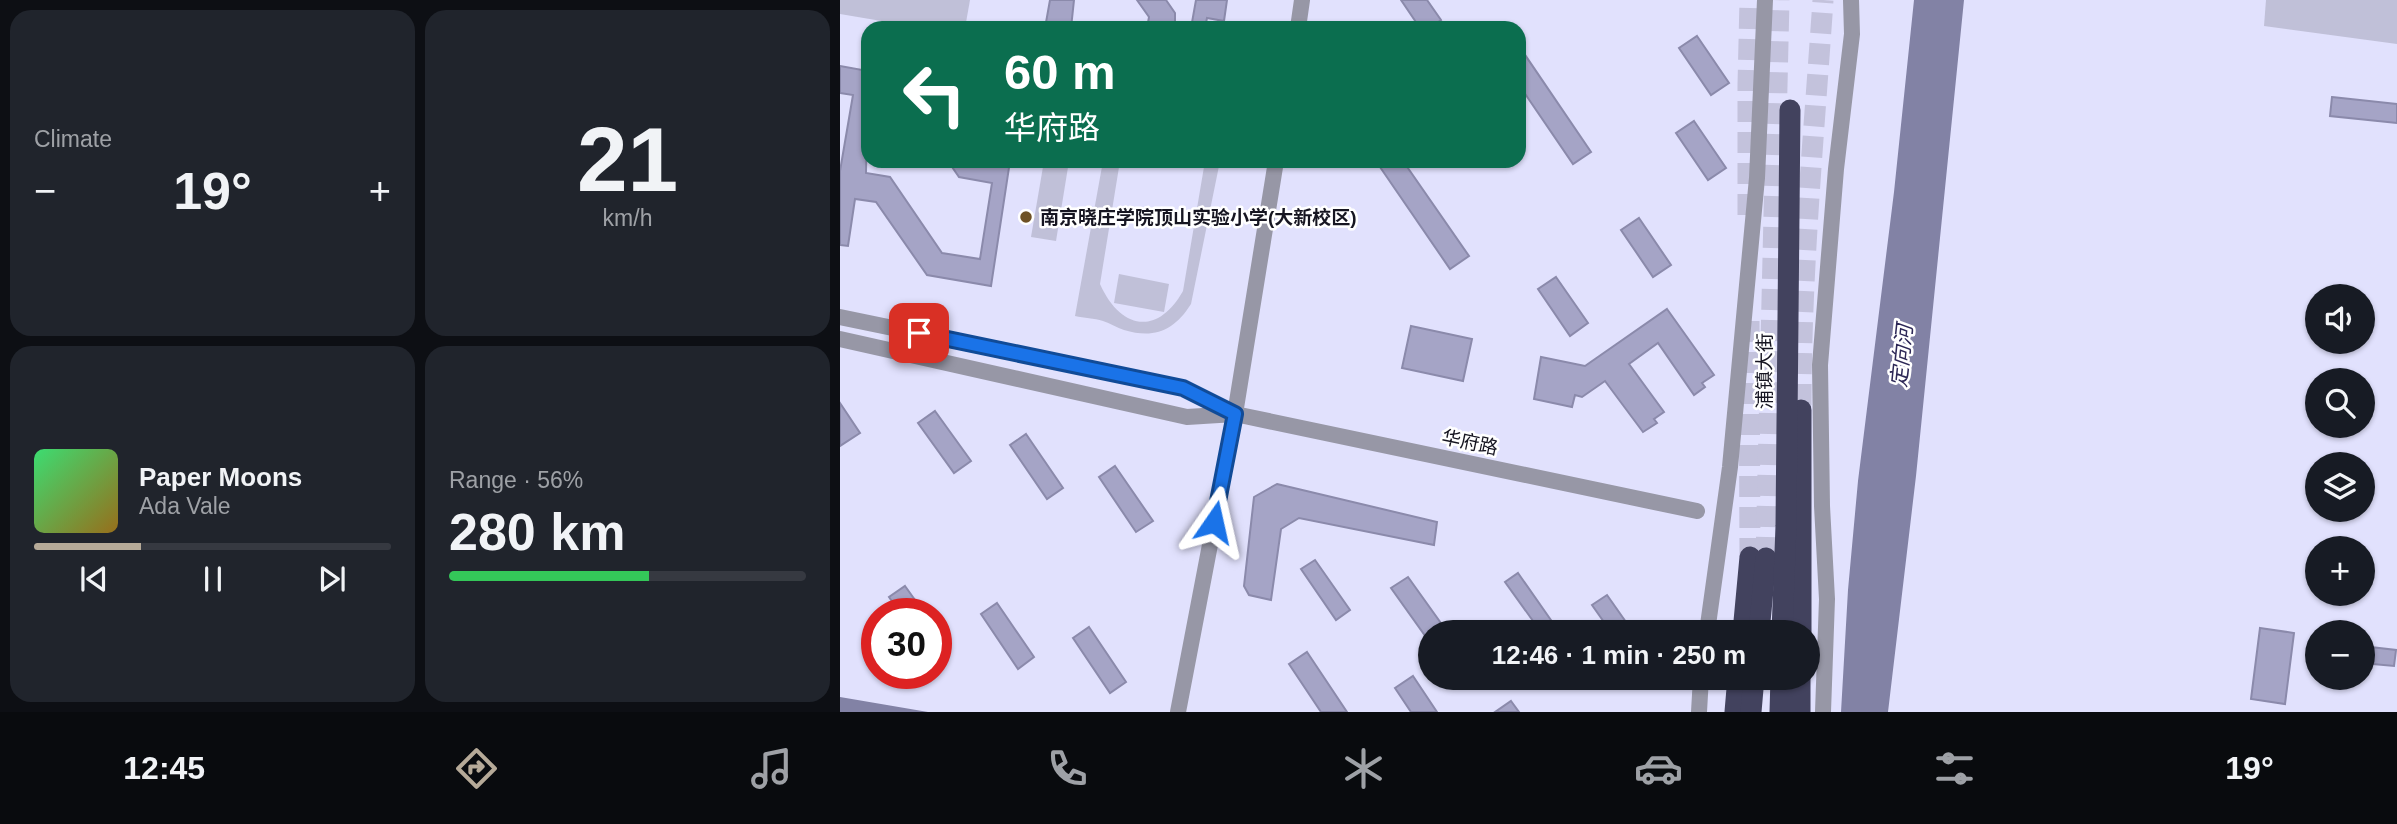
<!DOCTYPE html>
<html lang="en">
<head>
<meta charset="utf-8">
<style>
  body { margin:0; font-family:Arial,"Noto Sans SC",sans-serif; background:#20242c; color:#f1f3f6; height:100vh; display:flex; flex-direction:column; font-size:26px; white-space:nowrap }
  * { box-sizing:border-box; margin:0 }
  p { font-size:23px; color:#9ea1a6 }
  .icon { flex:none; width:38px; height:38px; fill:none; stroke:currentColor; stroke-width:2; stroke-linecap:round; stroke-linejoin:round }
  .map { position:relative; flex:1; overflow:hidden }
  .side { display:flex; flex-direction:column; gap:10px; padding:10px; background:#0d0f14; width:840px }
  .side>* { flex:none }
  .banner { position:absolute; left:21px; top:21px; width:665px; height:147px; border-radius:21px; box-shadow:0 2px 5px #0004; background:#0b6e4f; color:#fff; overflow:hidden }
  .controls { position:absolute; left:1465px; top:284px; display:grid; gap:14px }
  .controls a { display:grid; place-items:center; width:70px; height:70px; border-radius:50%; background:#171b24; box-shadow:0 2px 5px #0004; font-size:35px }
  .speed { position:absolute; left:21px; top:598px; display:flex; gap:14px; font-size:35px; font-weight:700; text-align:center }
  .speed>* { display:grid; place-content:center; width:91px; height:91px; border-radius:50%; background:#171b24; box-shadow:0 2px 5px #0004; line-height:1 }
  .speed .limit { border:10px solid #d22; background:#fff; color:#111 }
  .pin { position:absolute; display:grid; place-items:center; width:60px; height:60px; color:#fff; margin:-30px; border-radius:14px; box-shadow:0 4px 10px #0006 }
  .me { position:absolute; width:77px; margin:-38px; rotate:11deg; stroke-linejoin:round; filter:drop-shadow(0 0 5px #0008) }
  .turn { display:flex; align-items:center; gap:24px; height:147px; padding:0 28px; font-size:32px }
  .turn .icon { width:91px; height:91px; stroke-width:2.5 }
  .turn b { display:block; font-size:49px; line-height:60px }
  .big { font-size:52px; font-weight:700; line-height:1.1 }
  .side .widget { flex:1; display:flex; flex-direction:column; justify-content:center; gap:10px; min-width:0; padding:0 24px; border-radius:21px; background:#20242c }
  .side .dial { align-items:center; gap:0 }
  .dial b { font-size:91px; line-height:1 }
  .song { display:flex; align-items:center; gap:21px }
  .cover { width:84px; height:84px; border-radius:10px; background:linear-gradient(135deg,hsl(140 70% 55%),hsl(40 70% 35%)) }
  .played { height:7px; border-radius:4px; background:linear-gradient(90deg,#b6aa98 30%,#363941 30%) }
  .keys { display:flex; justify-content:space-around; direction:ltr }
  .heat { display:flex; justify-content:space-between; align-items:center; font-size:38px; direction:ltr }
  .charge { height:10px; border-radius:5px; background:linear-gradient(90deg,#34c759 56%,#363941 0) }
  .side .tiles { flex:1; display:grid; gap:10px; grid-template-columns:repeat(2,1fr) }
  .trip { position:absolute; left:578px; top:620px; width:402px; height:70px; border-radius:35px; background:#171b24; box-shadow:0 2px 5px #0004; font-weight:700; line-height:70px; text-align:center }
  .tabs { display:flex; height:112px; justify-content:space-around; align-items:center; background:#090b0e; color:#9ea1a6 }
  .tabs .icon { width:49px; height:49px }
  .tabs .selected { color:#b6aa98 }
  .tabs b { font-size:32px; color:#f1f3f6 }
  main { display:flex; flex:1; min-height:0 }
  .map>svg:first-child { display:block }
  .green { fill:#c0c0d8 }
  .water { fill:#8282a5 }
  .building { fill:#a5a4c6; stroke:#8b8aab; stroke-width:2 }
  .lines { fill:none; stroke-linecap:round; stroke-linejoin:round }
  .highway-tunnel { stroke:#c3c2dc; stroke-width:21; stroke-dasharray:21 10; stroke-linecap:butt }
  .minor { stroke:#9797a6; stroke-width:16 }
  .highway { stroke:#42425e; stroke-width:21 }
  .route-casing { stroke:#114b97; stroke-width:18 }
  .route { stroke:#1a73e8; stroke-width:12 }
  .poi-dot { fill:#6e5125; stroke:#fff; stroke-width:2.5 }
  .labels { text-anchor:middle; stroke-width:5; stroke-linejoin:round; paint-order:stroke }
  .poi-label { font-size:19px; font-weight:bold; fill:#161521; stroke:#fff; text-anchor:start }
  .street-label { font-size:19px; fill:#161521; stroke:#fff }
  .water-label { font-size:21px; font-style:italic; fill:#2c2756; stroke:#fff }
</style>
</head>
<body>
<main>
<section class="side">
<div class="tiles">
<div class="widget"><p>Climate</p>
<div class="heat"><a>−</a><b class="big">19°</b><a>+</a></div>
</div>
<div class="widget dial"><b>21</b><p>km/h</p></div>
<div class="widget">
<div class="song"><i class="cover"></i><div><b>Paper Moons</b><p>Ada Vale</p></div></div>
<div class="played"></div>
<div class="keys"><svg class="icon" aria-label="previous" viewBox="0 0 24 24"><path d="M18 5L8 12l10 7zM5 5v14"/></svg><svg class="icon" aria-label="pause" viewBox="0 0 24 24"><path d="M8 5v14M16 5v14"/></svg><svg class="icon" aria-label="next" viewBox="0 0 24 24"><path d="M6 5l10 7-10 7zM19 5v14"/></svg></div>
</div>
<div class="widget"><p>Range · 56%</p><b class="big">280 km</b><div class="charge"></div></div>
</div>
</section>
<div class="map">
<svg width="1557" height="712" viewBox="0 0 1557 712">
  <rect width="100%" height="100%" fill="#e1e1fd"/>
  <!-- green -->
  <g class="green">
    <polygon points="0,0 130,0 125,28 83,28 0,14"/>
    <polygon points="1426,0 1557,0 1557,44 1424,26"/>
    <polygon points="204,161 229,161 216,241 191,237"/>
    <path d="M263,161H280L260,284C280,329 317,337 343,291L365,161H380L351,304C334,331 314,339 284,330C277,328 270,323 263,321C254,318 244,318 235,316Z"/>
    <polygon points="279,274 329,284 324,312 274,303"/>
  </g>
  <!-- water -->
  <g class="water">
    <polygon points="1074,0 1124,0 1076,476 1048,712 1001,712 1008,590 1018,481 1054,192"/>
    <polygon points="0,697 88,712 0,712"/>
  </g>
  <!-- building -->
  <g class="building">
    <polygon points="210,0 234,0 231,28 205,28"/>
    <polygon points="297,0 326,0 335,13 335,28 307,28 309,17"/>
    <polygon points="356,0 387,0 384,21 367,18 365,28 351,28"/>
    <polygon points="561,0 587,0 601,20 590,28 580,28"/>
    <polygon points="857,36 889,83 871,95 839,48"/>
    <polygon points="679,46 751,152 733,164 679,85"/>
    <polygon points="0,66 28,71 26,173 50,177 102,253 140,259 152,183 119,177 108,161 170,161 151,286 87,275 36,202 15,199 8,246 0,245 0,171 13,95 0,93"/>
    <polygon points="1492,97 1557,104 1557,123 1490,116"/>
    <polygon points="854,121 886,168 868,180 836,133"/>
    <polygon points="548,161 563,161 629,256 610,269 540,167"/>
    <polygon points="799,218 831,265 813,277 781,230"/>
    <polygon points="716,277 748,323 730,336 698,289"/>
    <polygon points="827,309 874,375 862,383 865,387 854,395 818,343 789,364 824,412 814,419 817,423 803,432 765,381 742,397 735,395 732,407 694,399 701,357 745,366"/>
    <polygon points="571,326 632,339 623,381 562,368"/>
    <polygon points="0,403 20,433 0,446"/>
    <polygon points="95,411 131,461 114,473 78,423"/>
    <polygon points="186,434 223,488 207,499 170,445"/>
    <polygon points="275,466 313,521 296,532 259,477"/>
    <polygon points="437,484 597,522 594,545 459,518 441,529 431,600 409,595 404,586 414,497"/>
    <polygon points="475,560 510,610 496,620 461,569"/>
    <polygon points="678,573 713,623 701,632 665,582"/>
    <polygon points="568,577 603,626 594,632 590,632 586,637 551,588"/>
    <polygon points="65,586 85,614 61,614 49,597"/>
    <polygon points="767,595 793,632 771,632 752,605"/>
    <polygon points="157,603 194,657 178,669 141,614"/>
    <polygon points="249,627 286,682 270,693 233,638"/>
    <polygon points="1420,628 1454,633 1445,704 1411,699"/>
    <polygon points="1522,646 1556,650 1554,666 1522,663"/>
    <polygon points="467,652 507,712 481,712 449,664"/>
    <polygon points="573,676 597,712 571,712 555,688"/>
    <polygon points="671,701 679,712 655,712"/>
  </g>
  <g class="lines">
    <!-- highway-tunnel -->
    <g class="highway-tunnel">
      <polyline points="908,215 908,85 910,0"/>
      <polyline points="909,321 910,557"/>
      <path d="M961,405C961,270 974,135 983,0"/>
      <polyline points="926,558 939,0"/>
    </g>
    <!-- minor -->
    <g class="minor">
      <polyline points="458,28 462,0"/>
      <polyline points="0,317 343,388 392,413"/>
      <polyline points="0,339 347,417 395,414 857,511"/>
      <polyline points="867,632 890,467 917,178 925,0"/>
      <polyline points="338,712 395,414 436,161"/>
      <polyline points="859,712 861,677"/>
      <polyline points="983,712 987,599 982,506 980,365 996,169 1012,34 1011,0"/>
    </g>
    <!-- highway -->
    <g class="highway">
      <polyline points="961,410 961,632"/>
      <polyline points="903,632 910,557"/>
      <polyline points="919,632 926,558"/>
      <polyline points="942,632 946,526 950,110"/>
      <polyline points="895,712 898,677"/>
      <polyline points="911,712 914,677"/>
      <polyline points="940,712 941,677"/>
      <polyline points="960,712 960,677"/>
    </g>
  </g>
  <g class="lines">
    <!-- route casing -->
    <g class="route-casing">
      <polyline id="route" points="79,333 343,388 395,414 374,522"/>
    </g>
    <!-- route -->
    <use href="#route" class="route"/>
  </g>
  <!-- markers -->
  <circle class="poi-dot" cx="186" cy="217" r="7"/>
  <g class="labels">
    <!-- poi labels -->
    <g class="poi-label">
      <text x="200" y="224">南京晓庄学院顶山实验小学(大新校区)</text>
    </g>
    <!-- street labels -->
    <g class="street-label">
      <text transform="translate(924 371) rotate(-90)" y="7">浦镇大街</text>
      <text transform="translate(630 442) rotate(12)" y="7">华府路</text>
    </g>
    <!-- water labels -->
    <g class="water-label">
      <text transform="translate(1062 356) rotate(-84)" y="7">定向河</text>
    </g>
  </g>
</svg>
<div class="controls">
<a><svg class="icon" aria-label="sound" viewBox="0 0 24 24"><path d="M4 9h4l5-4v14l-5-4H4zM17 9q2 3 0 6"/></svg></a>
<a><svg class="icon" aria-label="search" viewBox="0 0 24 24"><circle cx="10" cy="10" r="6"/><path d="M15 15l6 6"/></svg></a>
<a><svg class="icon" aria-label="layers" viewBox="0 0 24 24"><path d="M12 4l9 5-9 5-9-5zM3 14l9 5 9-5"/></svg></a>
<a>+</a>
<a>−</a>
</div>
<div class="speed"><div class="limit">30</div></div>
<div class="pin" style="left:79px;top:333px;background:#d93025"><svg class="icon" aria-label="arrive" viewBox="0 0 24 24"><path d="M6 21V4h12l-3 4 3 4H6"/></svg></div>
<svg class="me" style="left:374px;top:522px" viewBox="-20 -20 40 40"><path d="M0-17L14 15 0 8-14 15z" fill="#1a73e8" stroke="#fff" stroke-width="4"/></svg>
<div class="trip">12:46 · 1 min · 250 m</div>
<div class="banner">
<div class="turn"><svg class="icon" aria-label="left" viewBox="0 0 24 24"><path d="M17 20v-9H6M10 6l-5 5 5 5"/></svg><div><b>60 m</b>华府路</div></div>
</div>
</div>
</main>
<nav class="tabs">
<b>12:45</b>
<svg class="icon selected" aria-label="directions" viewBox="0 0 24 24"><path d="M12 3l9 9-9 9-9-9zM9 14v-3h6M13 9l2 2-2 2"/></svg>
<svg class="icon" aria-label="music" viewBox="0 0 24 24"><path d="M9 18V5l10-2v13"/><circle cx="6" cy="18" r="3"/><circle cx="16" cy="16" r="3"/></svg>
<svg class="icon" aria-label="phone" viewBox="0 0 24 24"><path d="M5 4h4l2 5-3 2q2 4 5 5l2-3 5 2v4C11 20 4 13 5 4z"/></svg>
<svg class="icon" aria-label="climate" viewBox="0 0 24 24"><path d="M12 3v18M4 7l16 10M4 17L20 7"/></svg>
<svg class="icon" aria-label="car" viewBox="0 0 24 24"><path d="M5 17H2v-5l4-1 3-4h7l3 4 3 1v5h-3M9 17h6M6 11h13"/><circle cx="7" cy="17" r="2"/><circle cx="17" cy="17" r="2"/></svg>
<svg class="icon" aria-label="filters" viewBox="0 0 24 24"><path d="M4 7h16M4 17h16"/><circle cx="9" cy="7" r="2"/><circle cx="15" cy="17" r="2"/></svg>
<b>19°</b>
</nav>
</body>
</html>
